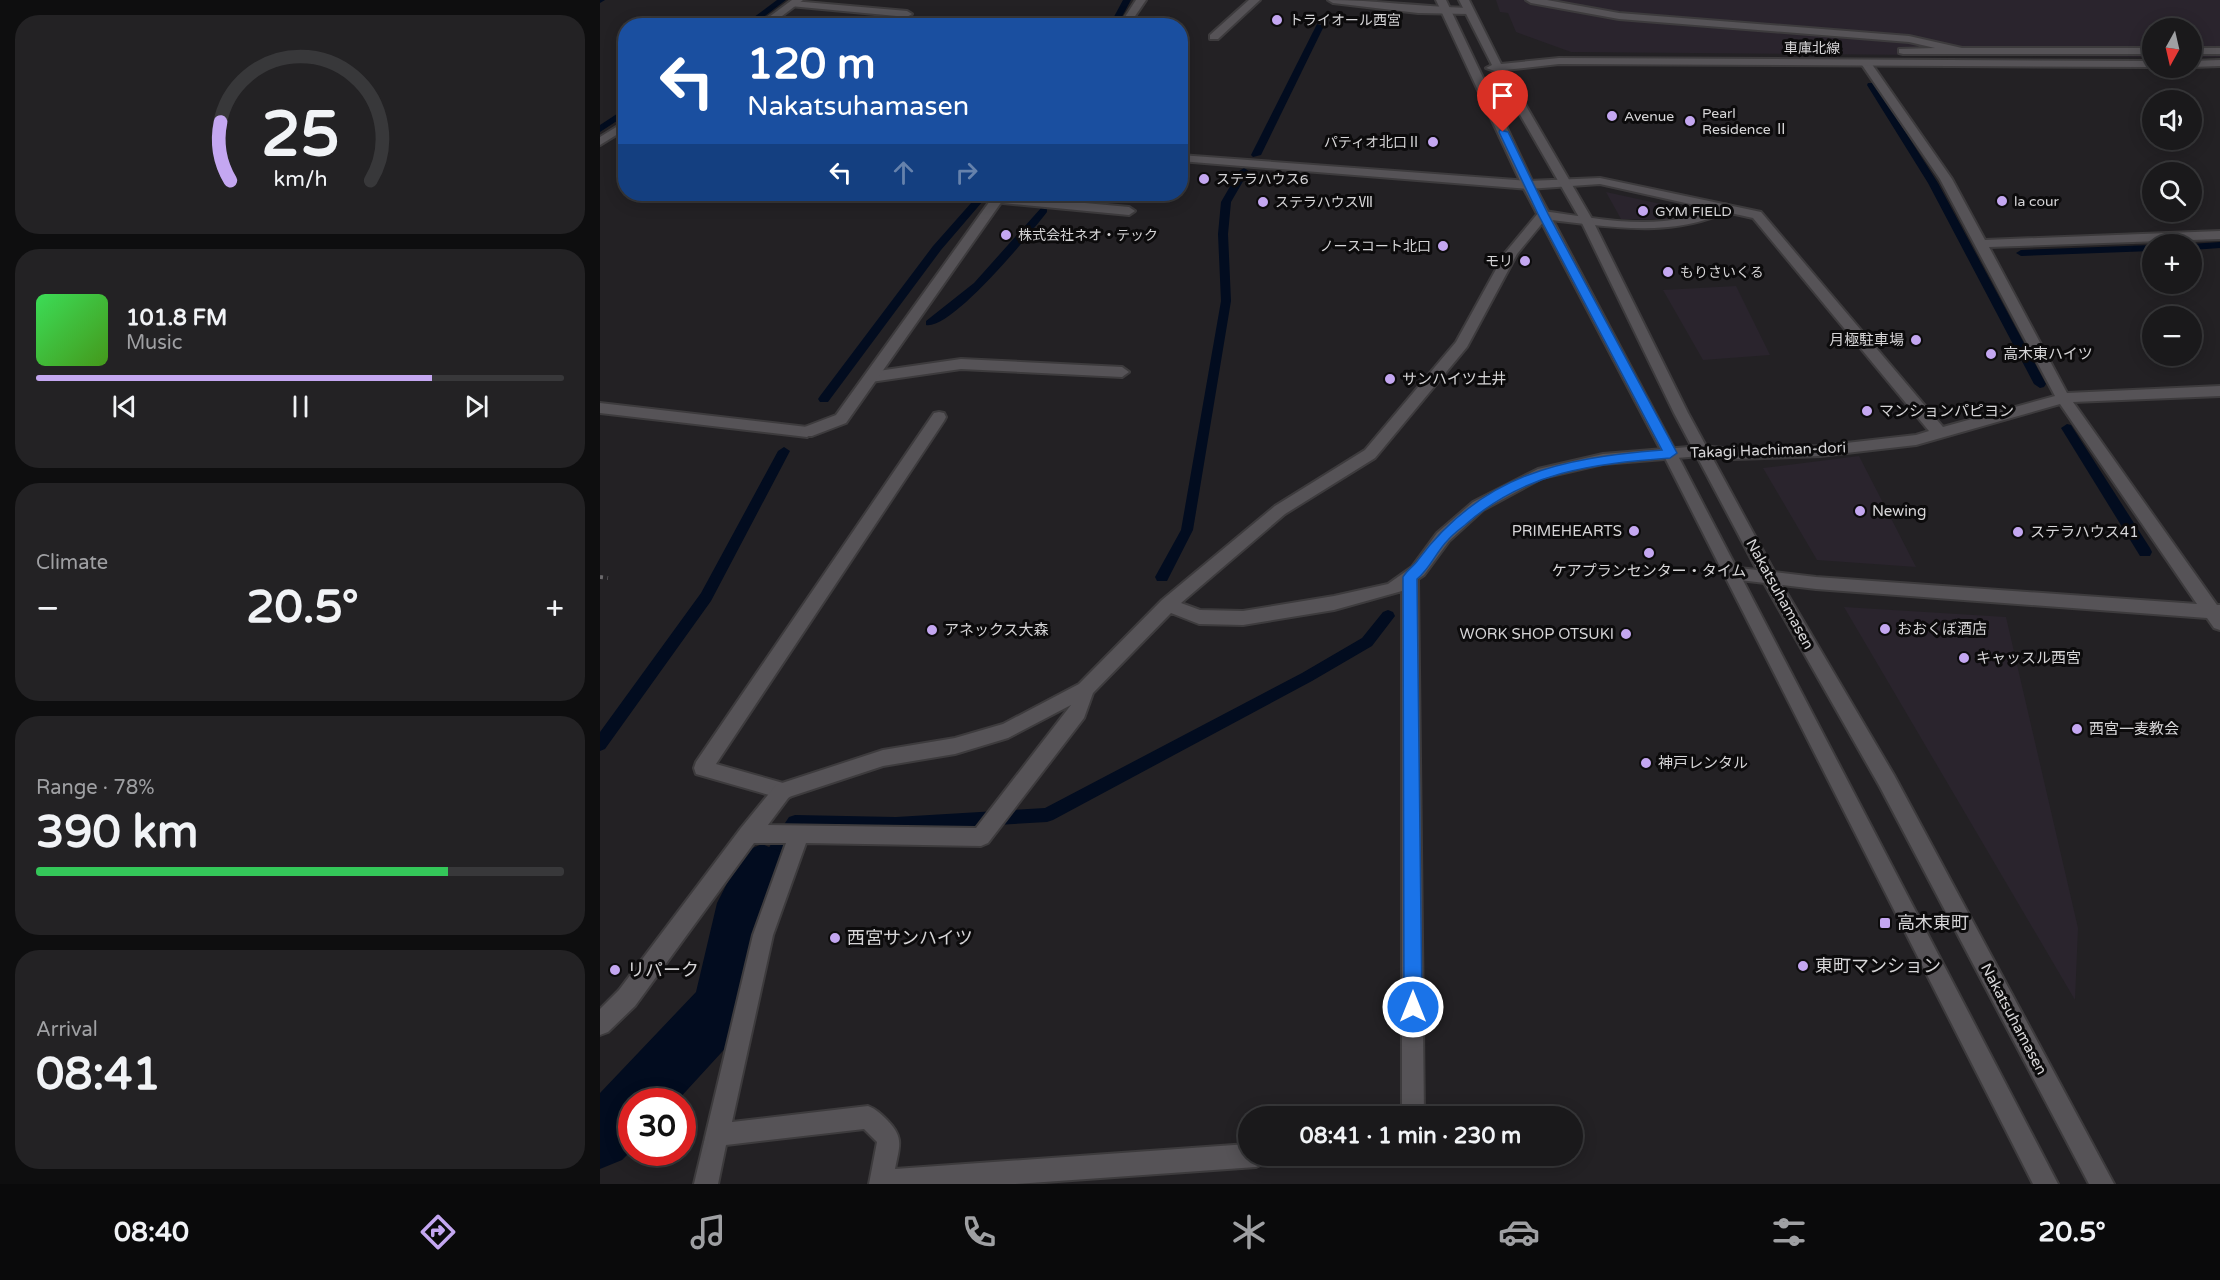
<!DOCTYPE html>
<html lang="en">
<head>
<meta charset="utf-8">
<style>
  body { margin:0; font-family:"Varela Round","Noto Sans JP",sans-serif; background:#232224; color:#f1f3f6; height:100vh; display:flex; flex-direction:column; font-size:22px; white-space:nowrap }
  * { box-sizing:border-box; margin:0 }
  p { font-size:20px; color:#9fa0a3 }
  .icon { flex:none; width:33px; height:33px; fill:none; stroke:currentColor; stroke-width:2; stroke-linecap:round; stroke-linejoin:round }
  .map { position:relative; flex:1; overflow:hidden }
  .panel { display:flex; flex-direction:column; gap:15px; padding:15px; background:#0e0e0f; width:600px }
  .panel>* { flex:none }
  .top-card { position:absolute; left:18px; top:18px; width:570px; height:183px; border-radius:24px; box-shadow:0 3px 15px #0003,0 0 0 2px #38383a; background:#1a4fa0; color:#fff; overflow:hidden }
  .needle { width:39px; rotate:188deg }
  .controls { position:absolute; left:1542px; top:18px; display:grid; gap:12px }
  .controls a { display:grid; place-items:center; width:60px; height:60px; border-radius:50%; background:#1a191b; box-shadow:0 3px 15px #0003,0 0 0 2px #38383a; font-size:30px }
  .speed { position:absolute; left:18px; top:1088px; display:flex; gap:12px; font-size:30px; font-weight:700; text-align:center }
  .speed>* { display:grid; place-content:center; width:78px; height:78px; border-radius:50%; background:#1a191b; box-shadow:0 3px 15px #0003,0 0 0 2px #38383a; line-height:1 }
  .speed .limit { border:9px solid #d22; background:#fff; color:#111 }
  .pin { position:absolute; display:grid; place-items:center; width:51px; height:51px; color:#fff; margin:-62px -26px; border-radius:50% 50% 50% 0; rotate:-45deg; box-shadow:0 0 6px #0007 }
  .pin .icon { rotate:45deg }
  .me { position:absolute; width:66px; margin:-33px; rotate:0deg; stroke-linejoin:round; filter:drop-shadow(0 0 4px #0008) }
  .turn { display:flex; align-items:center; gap:21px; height:126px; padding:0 30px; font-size:27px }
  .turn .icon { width:78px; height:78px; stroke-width:2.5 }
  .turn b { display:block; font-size:42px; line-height:51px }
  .lanes { display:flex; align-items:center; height:57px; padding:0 30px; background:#0003; justify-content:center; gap:30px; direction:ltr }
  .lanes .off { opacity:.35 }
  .big { font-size:45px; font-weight:700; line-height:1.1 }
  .panel .card { flex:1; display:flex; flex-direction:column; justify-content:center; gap:9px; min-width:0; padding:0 21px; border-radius:24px; background:#232224 }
  .panel .dial { align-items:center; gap:0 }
  .dial svg { height:156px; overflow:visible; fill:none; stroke:#38383a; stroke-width:7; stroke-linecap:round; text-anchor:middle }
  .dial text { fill:#f1f3f6; stroke:none }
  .song { display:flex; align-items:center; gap:18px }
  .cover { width:72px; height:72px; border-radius:9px; background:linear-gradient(135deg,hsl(130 70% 55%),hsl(100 70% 35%)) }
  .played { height:6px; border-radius:3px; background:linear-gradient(90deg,#c4a7f1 75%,#38383a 75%) }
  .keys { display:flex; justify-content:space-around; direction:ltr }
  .heat { display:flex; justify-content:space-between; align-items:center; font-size:33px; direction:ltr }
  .charge { height:9px; border-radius:4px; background:linear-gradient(90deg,#34c759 78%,#38383a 0) }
  .trip { position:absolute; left:638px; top:1106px; width:345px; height:60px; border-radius:30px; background:#1a191b; box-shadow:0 3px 15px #0003,0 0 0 2px #38383a; font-weight:700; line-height:60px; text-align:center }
  .dock { display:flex; height:96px; justify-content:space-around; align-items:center; background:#0a0a0b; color:#9fa0a3 }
  .dock .icon { width:42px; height:42px }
  .dock .on { color:#c4a7f1 }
  .dock b { font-size:27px; color:#f1f3f6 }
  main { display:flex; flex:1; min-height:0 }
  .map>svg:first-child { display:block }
  .built { fill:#2a242d }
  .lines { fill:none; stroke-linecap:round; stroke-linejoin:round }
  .stream { fill:#020c1f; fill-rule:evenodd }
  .canal { fill:#020c1f; fill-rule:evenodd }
  .service-casing { stroke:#3d3b3d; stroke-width:4 }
  .minor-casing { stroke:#3d3b3d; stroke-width:4 }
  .tertiary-casing { stroke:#3d3b3d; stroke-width:4 }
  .path { stroke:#6b696c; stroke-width:4; stroke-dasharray:3 4.5; stroke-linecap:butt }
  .service { fill:#565357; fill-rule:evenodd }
  .minor { fill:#565357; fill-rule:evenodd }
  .tertiary { fill:#565357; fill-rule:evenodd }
  .route { fill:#1a73e8; stroke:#114b97; stroke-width:1.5 }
  .poi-dot { fill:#c4a7f1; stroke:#0c0b0c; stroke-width:2 }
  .labels { text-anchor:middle; stroke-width:6; stroke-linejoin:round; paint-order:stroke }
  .far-poi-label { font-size:14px; fill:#d6d5d7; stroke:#0c0b0c; text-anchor:start }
  .far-street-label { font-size:14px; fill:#d6d5d7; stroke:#0c0b0c }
  .poi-label { font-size:15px; fill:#d6d5d7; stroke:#0c0b0c; text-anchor:start }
  .street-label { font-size:15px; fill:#d6d5d7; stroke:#0c0b0c }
  .near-poi-label { font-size:18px; fill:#d6d5d7; stroke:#0c0b0c; text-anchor:start }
</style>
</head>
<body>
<main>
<section class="panel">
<div class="card dial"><svg viewBox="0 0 100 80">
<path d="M14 69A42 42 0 1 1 86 69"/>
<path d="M14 69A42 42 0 0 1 9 39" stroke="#c4a7f1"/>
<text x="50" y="56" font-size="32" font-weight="700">25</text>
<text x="50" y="72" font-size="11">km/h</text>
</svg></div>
<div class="card">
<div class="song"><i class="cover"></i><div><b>101.8 FM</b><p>Music</p></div></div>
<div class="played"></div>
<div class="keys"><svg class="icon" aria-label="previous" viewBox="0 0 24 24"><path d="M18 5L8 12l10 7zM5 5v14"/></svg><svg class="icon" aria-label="pause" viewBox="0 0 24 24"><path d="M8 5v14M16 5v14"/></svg><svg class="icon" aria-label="next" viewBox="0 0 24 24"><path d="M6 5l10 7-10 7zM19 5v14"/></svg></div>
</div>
<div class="card"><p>Climate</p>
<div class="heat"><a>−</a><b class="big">20.5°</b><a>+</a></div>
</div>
<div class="card"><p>Range · 78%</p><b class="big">390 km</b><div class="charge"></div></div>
<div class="card"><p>Arrival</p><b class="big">08:41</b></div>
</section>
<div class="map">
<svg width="1620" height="1184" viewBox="0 0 1620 1184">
  <rect width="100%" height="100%" fill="#232124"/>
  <!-- built -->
  <g class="built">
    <polygon points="896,0 1620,0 1620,57 1592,57 1592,28 1552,28 1552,57 971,52 916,32 908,13 900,12"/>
    <polygon points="1006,192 1102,213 1080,219 1021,219"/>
    <polygon points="1136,286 1170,355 1103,360 1063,290"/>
    <polygon points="1259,456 1316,567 1217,560 1163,468"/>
    <polygon points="1244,607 1406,617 1478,928 1475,1000"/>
  </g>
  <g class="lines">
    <!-- stream -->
    <g class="stream">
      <polygon points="0,0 5,0 0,3"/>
      <polygon points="177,0 186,0 152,26 142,26"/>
      <polygon points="523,0 531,0 517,26 509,26"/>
      <polygon points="717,24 724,26 661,155 653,157 651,155"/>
      <polygon points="1268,83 1274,83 1338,183 1446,384 1444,387 1440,388 1434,384 1328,183 1267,85"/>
      <polygon points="26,108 26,115 0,132 0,125"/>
      <polygon points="644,168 649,171 631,202 628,234 631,301 593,530 567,581 557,581 555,577 581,530 621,301 618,234 621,202 639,171"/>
      <polygon points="379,194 389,194 341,250 228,402 220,402 218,399 220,396 333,246"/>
      <polygon points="464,194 476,194 465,200 459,200 459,196"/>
      <path d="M444,207L447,208V212C430,234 352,330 326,325V321L374,283L441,208Z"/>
      <polygon points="1620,242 1620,248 1592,250 1590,244"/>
      <polygon points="1552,245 1552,251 1421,256 1416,253 1421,250"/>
      <polygon points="1467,424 1471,425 1550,548 1552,552 1550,556 1540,556 1461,428"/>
      <polygon points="184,447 190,451 111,601 5,749 0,751 0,732 101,593 178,451"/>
      <polygon points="788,610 793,612 795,616 772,646 712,681 453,820 447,822 296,831 199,829 168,875 162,878 156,875 154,870 189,817 195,815 296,817 445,808 702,673 762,638 783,612"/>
    </g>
    <!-- canal -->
    <polygon class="canal" points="162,844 181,852 189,870 172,907 151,1008 143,1029 77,1101 32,1101 32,1150 22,1160 0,1169 0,1093 96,992 117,903 143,852"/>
    <!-- service casing -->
    <g class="service-casing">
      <g id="service">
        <polygon points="536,0 546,0 531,22 525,22 523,20"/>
        <polygon points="649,0 660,0 618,39 610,39 610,35"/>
        <polygon points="926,0 947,0 1019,13 1309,36 1362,48 1552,48 1552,54 1303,54 1299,53 1299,49 1335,48 1309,42 1019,19 931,3"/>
        <polygon points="193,1 307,11 312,14 307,17 190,6 190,2"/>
        <rect x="1592" y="48" width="28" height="6"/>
        <polygon points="397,195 529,207 535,211 529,215 393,202 391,199"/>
        <path d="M1124,204L1128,205V211C1070,239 1005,226 943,219L937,215L943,211C988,217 1038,228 1084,218C1098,216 1110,208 1124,204Z"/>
        <polygon points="361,359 522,367 529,372 522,377 361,369 271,382 264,377 271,372"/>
        <polygon points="339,412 344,413 346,417 344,421 116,764 190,785 192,791 190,797 183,799 96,774 94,768 96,762 334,413"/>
      </g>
    </g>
    <!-- minor casing -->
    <g class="minor-casing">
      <g id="minor">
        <path d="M728,0C775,0 822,7 869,8L874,11L869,14L818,13L733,3Z"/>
        <path d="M1261,60H1269L1352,179L1385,240L1620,231V239L1389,247L1467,393L1620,386V396L1473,402L1617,605H1620V630L1614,628L1607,618L1216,589L1131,579L1125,577L1123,573L1125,569L1131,567L1216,577L1597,604L1460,404L1316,445L1220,456L1134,459L1101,456L1003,464L942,478L883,510L849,541L824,575L818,579L824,1116H802V591L734,610L643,625L599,624L571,613L493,693L484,718L388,843L381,846L206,843L173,935L132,1122L268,1106C276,1109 281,1114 287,1120C305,1138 299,1147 295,1169L648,1144V1155H668L664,1163L656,1167L416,1184H269L277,1142L264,1129L126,1145L118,1184H94L153,935L186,843H154L35,1006L8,1032L0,1035V1009L19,990L141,828L176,785L283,750L355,738L403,724L479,684L562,600L675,506L765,450L856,342L905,253L939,212L943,211L949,215L917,254L867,347L775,458L685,514L581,603L600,610L643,611L734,596L788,584L812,567L837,533L873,502L938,469L1003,454L1101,446L1134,449L1220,446L1316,435L1329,431L1153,218L1000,184L928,189L580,161V155L928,181L1000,178L1161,212L1343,427L1455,396L1340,179L1260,62ZM471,705L376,828L168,825L189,797L283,766L355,754L408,738Z"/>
        <polygon points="0,403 207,427 214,432 207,437 0,413"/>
      </g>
    </g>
    <!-- tertiary casing -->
    <g class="tertiary-casing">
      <g id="tertiary">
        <polygon points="192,0 203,0 169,26 157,26"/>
        <polygon points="836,0 846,0 934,185 1077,454 1458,1184 1433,1184 1063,454 922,185"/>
        <polygon points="859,0 869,0 901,64 959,58 1552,61 1552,67 959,64 905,70 992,219 1088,413 1175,573 1294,775 1514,1184 1489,1184 1280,787 1163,581 1074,413 980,219 895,71 886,68 892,65"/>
        <polygon points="1620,60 1620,66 1592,67 1592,61"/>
        <polygon points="26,121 26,129 0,145 0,137"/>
        <polygon points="395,194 407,194 246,423 212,436 202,436 200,432 202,428 236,415"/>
      </g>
    </g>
    <!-- path -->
    <polyline class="path" points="0,577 8,578"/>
    <!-- service -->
    <use href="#service" class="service"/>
    <!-- minor -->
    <use href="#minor" class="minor"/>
    <!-- tertiary -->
    <use href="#tertiary" class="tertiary"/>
  </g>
  <!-- route -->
  <path class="route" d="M900,130L908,132L948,214L1077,453L1070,458C993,464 926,471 865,525C860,529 853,534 848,540C836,552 830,569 817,579L822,1007L819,1014L813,1016L806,1014L804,1007L803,577C807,570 814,566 818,560C882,474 961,458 1062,450L938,214L899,132Z"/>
  <!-- markers -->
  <g class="poi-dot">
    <circle cx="677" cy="20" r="6"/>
    <circle cx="1012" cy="116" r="6"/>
    <circle cx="1090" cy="121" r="6"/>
    <circle cx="833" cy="142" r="6"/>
    <circle cx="604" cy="179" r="6"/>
    <circle cx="1402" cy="201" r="6"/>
    <circle cx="663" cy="202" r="6"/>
    <circle cx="1043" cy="211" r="6"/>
    <circle cx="406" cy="235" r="6"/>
    <circle cx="843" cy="246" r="6"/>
    <circle cx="925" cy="261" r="6"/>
    <circle cx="1068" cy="272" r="6"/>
    <circle cx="1316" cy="340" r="6"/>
    <circle cx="1391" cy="354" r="6"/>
    <circle cx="790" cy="379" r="6"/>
    <circle cx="1267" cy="411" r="6"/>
    <circle cx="1260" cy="511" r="6"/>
    <circle cx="1034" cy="531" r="6"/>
    <circle cx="1418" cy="532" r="6"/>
    <circle cx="1049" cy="553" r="6"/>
    <circle cx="1285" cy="629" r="6"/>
    <circle cx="332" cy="630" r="6"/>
    <circle cx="1026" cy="634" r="6"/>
    <circle cx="1364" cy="658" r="6"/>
    <circle cx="1477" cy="729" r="6"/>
    <circle cx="1046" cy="763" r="6"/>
    <rect x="1279" y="917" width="12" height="12" rx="3"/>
    <circle cx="235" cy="938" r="6"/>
    <circle cx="1203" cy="966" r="6"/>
    <circle cx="15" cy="970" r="6"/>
  </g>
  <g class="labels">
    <!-- far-poi labels -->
    <g class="far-poi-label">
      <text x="689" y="25">トライオール西宮</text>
      <text x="1102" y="118">Pearl<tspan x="1102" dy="16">Residence Ⅱ</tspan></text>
      <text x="1024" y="121">Avenue</text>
      <text x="821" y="147" text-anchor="end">パティオ北口Ⅱ</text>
      <text x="616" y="184">ステラハウス6</text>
      <text x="1414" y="206">la cour</text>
      <text x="675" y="207">ステラハウスⅦ</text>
      <text x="1055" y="216">GYM FIELD</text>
      <text x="418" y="240">株式会社ネオ・テック</text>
      <text x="831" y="251" text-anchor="end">ノースコート北口</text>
      <text x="913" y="266" text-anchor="end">モリ</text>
      <text x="1080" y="277">もりさいくる</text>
    </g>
    <!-- far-street labels -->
    <g class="far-street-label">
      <text x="1212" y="53">車庫北線</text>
    </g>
    <!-- poi labels -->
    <g class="poi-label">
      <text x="1304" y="345" text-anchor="end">月極駐車場</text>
      <text x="1403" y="359">高木東ハイツ</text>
      <text x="802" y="384">サンハイツ土井</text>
      <text x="1279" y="416">マンションパピヨン</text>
      <text x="1272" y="516">Newing</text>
      <text x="1022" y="536" text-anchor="end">PRIMEHEARTS</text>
      <text x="1430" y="537">ステラハウス41</text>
      <text x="1049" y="576" text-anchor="middle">ケアプランセンター・タイム</text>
      <text x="1297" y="634">おおくぼ酒店</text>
      <text x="344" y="635">アネックス大森</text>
      <text x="1014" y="639" text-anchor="end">WORK SHOP OTSUKI</text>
      <text x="1376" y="663">キャッスル西宮</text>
      <text x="1489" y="734">西宮一麦教会</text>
      <text x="1058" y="768">神戸レンタル</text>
    </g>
    <!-- street labels -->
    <g class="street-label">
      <text transform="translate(1168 450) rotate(-2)" y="5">Takagi Hachiman-dori</text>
      <text transform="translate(1180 594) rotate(61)" y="5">Nakatsuhamasen</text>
      <text transform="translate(1414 1019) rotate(62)" y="5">Nakatsuhamasen</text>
    </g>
    <!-- near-poi labels -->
    <g class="near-poi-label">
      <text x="1297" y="929">高木東町</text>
      <text x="247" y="944">西宮サンハイツ</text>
      <text x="1215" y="972">東町マンション</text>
      <text x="27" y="976">リパーク</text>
    </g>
  </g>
</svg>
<div class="controls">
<a><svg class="needle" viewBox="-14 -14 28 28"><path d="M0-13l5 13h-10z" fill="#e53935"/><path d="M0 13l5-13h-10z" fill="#9fa0a3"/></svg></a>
<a><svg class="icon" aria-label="sound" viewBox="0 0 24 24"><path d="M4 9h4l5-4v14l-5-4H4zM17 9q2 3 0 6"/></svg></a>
<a><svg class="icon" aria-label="search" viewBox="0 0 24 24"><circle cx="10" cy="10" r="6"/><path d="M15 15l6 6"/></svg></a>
<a>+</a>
<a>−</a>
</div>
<div class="speed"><div class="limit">30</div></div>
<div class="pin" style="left:903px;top:132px;background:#d93025"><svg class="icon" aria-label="arrive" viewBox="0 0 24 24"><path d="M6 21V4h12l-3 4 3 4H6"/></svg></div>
<svg class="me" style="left:813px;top:1007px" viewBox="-20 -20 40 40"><circle r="17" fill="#1a73e8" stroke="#fff" stroke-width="3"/><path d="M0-11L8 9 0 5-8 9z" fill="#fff"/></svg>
<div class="trip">08:41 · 1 min · 230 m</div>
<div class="top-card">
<div class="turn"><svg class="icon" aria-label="left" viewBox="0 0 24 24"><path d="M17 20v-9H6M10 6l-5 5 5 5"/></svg><div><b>120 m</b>Nakatsuhamasen</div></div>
<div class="lanes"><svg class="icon" aria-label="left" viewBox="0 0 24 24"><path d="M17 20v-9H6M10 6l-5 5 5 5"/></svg><svg class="icon off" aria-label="ahead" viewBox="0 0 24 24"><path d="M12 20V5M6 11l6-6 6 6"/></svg><svg class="icon off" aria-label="right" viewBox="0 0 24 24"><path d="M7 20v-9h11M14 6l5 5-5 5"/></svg></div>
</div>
</div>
</main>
<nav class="dock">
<b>08:40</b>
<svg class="icon on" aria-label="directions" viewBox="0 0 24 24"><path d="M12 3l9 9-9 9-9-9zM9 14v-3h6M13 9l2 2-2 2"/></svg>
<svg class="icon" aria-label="music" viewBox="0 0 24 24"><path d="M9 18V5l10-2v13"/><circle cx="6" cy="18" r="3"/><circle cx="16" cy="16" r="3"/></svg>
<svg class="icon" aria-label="phone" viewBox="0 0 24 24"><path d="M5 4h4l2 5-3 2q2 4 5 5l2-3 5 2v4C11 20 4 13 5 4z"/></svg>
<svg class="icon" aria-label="climate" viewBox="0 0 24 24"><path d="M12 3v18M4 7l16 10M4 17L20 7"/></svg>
<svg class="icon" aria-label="car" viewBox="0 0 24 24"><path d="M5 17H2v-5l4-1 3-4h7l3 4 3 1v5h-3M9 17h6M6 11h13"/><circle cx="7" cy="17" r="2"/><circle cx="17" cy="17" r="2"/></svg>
<svg class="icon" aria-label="filters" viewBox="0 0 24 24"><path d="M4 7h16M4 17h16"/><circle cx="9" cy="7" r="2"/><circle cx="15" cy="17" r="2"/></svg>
<b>20.5°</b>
</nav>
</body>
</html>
